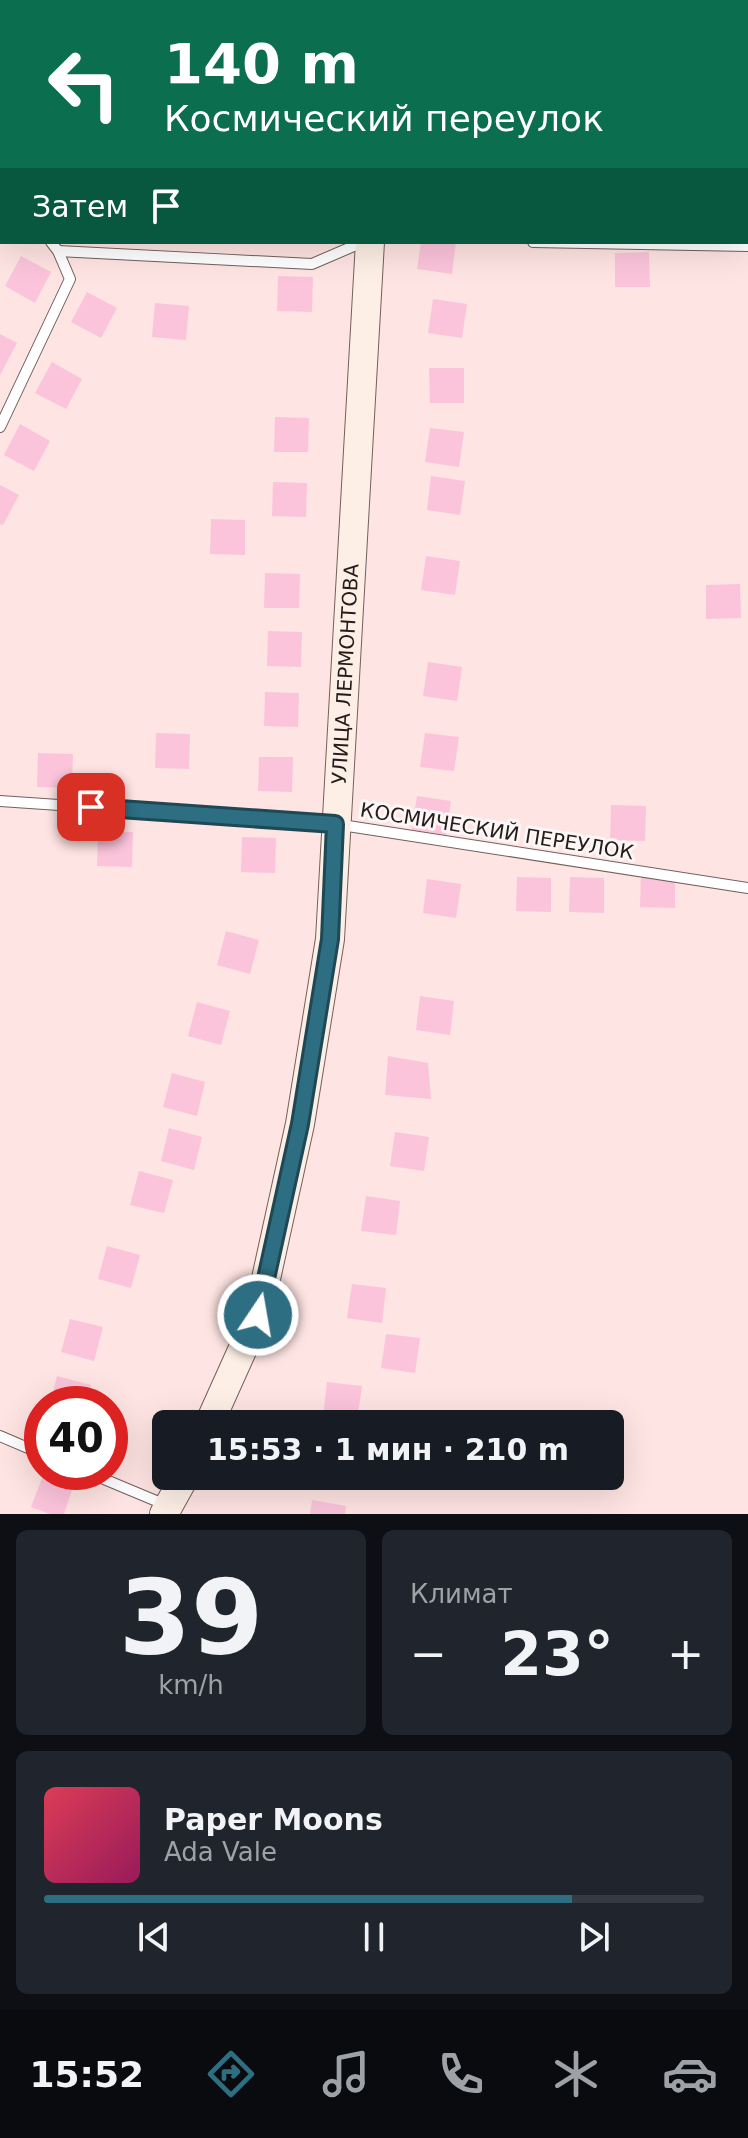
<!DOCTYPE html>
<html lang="ru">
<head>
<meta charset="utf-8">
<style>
  body { margin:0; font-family:"DejaVu Sans",sans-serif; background:#20242c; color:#f1f3f6; height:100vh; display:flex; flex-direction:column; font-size:30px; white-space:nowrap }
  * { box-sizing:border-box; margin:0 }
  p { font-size:26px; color:#9ea1a6 }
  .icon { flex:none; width:44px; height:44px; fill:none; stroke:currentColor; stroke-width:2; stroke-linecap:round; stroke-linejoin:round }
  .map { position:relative; height:1514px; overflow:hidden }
  .sheet { display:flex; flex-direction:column; gap:16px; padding:16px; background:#0d0f14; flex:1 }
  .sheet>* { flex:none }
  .guide { position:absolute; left:0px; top:0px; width:748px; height:244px; box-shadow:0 8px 32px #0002; background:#0b6e4f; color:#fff; overflow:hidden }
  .speed { position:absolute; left:24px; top:1386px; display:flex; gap:16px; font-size:40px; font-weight:700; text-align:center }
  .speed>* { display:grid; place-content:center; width:104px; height:104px; border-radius:50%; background:#171b24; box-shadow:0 8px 32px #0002; line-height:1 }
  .speed .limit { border:12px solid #d22; background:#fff; color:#111 }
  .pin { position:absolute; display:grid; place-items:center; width:68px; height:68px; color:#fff; margin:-34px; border-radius:16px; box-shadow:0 4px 12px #0006 }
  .me { position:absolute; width:88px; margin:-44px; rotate:12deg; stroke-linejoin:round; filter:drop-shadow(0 0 6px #0008) }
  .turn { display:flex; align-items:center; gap:28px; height:168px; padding:0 32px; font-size:36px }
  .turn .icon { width:104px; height:104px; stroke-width:2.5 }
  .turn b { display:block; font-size:56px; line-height:68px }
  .then { display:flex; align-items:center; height:76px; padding:0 32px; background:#0003; gap:16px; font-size:30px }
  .big { font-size:60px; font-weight:800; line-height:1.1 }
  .sheet .widget { flex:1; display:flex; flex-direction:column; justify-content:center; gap:12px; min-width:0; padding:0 28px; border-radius:12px; background:#20242c }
  .sheet .dial { align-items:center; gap:0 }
  .dial b { font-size:104px; line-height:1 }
  .song { display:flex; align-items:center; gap:24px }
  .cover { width:96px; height:96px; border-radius:12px; background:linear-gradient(135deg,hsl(350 70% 55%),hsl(330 70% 35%)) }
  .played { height:8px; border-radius:4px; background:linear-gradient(90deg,#2e6e82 80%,#363941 80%) }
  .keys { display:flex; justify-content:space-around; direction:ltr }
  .heat { display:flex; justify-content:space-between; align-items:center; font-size:44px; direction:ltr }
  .sheet .tiles { flex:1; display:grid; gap:16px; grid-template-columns:1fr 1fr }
  .widget:last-child { grid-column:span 2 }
  .trip { position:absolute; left:152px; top:1410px; width:472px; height:80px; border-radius:12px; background:#171b24; box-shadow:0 8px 32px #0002; font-weight:800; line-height:80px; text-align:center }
  .dock { display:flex; height:128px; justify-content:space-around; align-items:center; background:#090b0e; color:#9ea1a6 }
  .dock .icon { width:56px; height:56px }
  .dock .active { color:#2e6e82 }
  .dock b { font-size:36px; color:#f1f3f6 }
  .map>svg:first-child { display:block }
  .building { fill:#fbc4db }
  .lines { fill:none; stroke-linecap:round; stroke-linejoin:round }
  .lane-casing { stroke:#745f5d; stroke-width:12 }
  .secondary-casing { stroke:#745f5d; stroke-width:30 }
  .lane { stroke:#fff; stroke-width:10 }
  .secondary { stroke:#fdefe5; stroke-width:28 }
  .route-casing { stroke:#1e4854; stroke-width:20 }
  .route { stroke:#2e6e82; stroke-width:14 }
  .labels { text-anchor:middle; stroke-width:6; stroke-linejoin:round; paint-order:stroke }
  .street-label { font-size:20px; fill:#241b1b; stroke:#fcf7f6 }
</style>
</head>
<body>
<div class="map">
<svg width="748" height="1514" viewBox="0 0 748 1514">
  <rect width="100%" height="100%" fill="#fee4e2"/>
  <!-- building -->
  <g class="building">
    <polygon points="421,242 456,242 452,274 417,269"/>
    <polygon points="649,252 650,287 615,287 615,253"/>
    <polygon points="21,256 51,272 35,303 5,286"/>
    <polygon points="278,276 313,277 312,312 277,311"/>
    <polygon points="87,292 117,308 101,338 71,322"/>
    <polygon points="433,299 467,304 462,338 428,333"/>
    <polygon points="155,303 189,306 186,340 152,337"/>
    <polygon points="0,334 17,343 0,375"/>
    <polygon points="52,362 82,379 66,409 35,393"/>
    <polygon points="429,368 464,368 464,403 430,403"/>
    <polygon points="275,417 309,418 308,452 274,452"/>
    <polygon points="20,424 50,441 34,471 4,455"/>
    <polygon points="430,428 464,432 459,467 425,462"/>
    <polygon points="431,476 465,481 460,515 427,510"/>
    <polygon points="273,482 307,483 306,517 272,516"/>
    <polygon points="0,485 19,495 3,525 0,524"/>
    <polygon points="211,519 245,520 245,555 210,554"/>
    <polygon points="426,556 460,561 455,595 421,590"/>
    <polygon points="265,573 300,574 299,608 264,608"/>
    <polygon points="740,584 741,618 706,619 706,585"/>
    <polygon points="268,631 302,632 301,667 267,666"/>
    <polygon points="428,662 462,667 457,701 423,696"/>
    <polygon points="265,692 299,693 298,727 264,726"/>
    <polygon points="156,733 190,734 189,769 155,768"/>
    <polygon points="425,733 459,737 454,771 420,767"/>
    <polygon points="38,753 73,754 72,788 37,787"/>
    <polygon points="259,757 293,757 292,792 258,791"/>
    <polygon points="417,796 451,801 446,835 412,830"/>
    <polygon points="611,805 646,806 645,841 610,840"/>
    <polygon points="98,832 133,832 132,867 97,866"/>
    <polygon points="242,837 276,838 275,873 241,872"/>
    <polygon points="641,873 675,873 675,908 640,907"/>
    <polygon points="517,877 551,878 551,912 516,911"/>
    <polygon points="570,877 604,878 604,913 569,912"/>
    <polygon points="427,879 461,884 456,918 423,913"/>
    <polygon points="226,931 259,940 250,974 217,965"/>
    <polygon points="420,996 454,1001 450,1035 416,1030"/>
    <polygon points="197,1002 230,1011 221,1045 188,1036"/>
    <polygon points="388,1056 428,1063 431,1099 385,1095"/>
    <polygon points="172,1073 205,1082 197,1116 163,1107"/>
    <polygon points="169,1128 202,1137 194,1170 161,1161"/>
    <polygon points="395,1132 429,1137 424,1171 390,1166"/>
    <polygon points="139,1171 173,1180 164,1213 130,1205"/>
    <polygon points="366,1196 400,1201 396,1235 361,1231"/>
    <polygon points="107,1246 140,1255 131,1288 98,1279"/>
    <polygon points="352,1284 386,1288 382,1323 347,1318"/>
    <polygon points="70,1319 103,1327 94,1361 61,1352"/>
    <polygon points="386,1334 420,1338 415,1373 381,1368"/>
    <polygon points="57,1376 91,1385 86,1404 50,1404"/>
    <polygon points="327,1382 362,1386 357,1421 323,1416"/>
    <polygon points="44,1473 74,1484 64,1514 50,1514 31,1507"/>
    <polygon points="312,1500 346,1506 345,1514 310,1514"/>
  </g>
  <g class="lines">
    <!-- lane casing -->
    <g class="lane-casing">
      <g id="lane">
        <polyline points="0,182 2,185"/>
        <polyline points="533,242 748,246"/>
        <polyline points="58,251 312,264 363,242"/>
        <polyline points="0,427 70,279 58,251 51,242"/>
        <polyline points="0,801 335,824 748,888"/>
        <polyline points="0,1436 42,1454"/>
        <polyline points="87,1472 166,1505"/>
      </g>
    </g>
    <!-- secondary casing -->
    <g class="secondary-casing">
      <g id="secondary">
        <polyline points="131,2 133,0"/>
        <polyline points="384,2 385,0"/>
        <polyline points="0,116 2,115"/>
        <path id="s1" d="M209,1424L258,1315L300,1124L330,939L370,242"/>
        <polyline points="164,1514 185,1476"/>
      </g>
    </g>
    <!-- lane -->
    <use href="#lane" class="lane"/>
    <!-- secondary -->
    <use href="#secondary" class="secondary"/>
  </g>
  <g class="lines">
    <!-- route casing -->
    <g class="route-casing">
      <polyline id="route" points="91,807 335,824 330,939 300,1124 258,1315"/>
    </g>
    <!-- route -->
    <use href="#route" class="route"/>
  </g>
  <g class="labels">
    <!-- street labels -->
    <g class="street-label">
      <text dy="7" stroke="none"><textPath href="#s1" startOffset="768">УЛИЦА ЛЕРМОНТОВА</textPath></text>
      <text transform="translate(497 831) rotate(9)" y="7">КОСМИЧЕСКИЙ ПЕРЕУЛОК</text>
    </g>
  </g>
</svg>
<div class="speed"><div class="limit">40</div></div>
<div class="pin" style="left:91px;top:807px;background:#d93025"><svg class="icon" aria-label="arrive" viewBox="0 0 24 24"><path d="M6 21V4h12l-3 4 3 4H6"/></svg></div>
<svg class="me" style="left:258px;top:1315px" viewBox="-20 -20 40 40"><circle r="17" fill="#2e6e82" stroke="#fff" stroke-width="3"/><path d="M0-11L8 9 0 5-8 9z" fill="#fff"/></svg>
<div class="trip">15:53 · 1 мин · 210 m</div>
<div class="guide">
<div class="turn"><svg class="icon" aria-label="left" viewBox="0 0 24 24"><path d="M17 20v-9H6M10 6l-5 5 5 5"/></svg><div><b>140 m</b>Космический переулок</div></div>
<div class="then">Затем<svg class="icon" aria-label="arrive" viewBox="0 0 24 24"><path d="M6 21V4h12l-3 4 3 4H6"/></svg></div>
</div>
</div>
<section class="sheet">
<div class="tiles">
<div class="widget dial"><b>39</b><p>km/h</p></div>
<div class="widget"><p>Климат</p>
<div class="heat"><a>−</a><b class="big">23°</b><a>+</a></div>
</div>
<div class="widget">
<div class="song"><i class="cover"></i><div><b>Paper Moons</b><p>Ada Vale</p></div></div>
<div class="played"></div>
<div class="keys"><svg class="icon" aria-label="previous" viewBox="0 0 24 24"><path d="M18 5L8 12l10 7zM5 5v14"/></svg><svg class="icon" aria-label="pause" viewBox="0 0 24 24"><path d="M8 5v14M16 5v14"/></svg><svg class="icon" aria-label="next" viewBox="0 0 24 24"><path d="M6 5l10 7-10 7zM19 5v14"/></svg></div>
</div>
</div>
</section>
<nav class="dock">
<b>15:52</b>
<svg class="icon active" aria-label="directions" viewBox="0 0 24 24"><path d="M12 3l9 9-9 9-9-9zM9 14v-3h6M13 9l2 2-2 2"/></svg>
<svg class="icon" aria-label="music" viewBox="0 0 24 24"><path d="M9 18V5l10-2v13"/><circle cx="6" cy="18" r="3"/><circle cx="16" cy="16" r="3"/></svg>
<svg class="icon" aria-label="phone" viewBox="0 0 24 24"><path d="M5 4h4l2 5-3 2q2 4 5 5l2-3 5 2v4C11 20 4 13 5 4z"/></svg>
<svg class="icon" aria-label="climate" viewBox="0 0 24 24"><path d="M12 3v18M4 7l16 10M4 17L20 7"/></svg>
<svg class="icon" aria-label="car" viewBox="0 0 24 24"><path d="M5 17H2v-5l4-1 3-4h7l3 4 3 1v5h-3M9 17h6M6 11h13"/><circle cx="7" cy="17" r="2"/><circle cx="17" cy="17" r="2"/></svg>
</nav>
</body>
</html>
